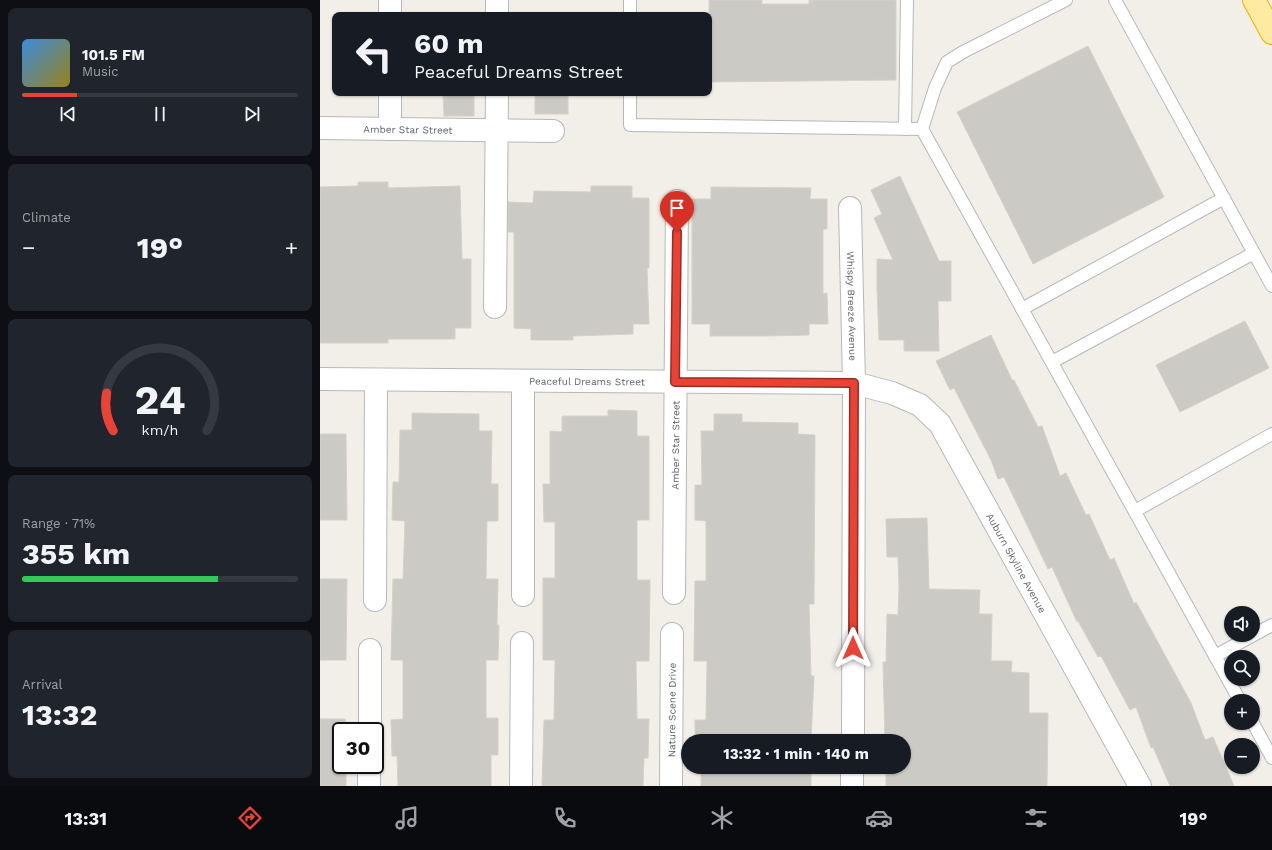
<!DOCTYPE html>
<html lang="en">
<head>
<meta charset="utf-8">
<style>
  body { margin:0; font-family:"Work Sans",sans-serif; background:#20242c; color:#f1f3f6; height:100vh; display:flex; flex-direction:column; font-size:15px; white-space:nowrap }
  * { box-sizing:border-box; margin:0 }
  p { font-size:13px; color:#9ea1a6 }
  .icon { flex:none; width:22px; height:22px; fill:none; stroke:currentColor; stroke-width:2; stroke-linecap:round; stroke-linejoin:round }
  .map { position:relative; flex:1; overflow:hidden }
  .panel { display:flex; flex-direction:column; gap:8px; padding:8px; background:#0d0f14; width:320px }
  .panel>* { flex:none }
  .top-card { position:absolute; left:12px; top:12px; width:380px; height:84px; border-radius:8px; box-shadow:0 1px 3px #0004; background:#171b24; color:#f1f3f6; overflow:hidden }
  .buttons { position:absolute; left:904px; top:606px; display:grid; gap:8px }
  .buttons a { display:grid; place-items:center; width:36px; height:36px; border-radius:50%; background:#171b24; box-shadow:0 1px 3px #0004; font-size:20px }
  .speed { position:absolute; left:12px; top:722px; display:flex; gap:8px; font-size:20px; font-weight:700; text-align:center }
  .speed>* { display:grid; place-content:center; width:52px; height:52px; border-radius:50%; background:#171b24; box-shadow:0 1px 3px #0004; line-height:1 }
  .speed .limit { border:2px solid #111; border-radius:6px; background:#fff; color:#111 }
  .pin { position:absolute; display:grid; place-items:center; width:34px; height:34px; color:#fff; margin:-41px -17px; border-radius:50% 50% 50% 0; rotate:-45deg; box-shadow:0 0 4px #0007 }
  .pin .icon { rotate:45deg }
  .me { position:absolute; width:44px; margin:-22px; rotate:0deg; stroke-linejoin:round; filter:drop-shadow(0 0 3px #0008) }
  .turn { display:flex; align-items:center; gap:14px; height:84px; padding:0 16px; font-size:18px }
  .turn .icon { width:52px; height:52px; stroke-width:2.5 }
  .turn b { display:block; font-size:28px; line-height:34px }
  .big { font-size:30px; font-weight:700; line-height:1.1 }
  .panel .card { flex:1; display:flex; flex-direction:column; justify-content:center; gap:6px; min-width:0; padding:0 14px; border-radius:8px; background:#20242c }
  .panel .dial { align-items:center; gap:0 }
  .dial svg { height:104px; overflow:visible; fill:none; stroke:#363941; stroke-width:7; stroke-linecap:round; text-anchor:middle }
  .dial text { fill:#f1f3f6; stroke:none }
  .song { display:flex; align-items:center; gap:12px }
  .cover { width:48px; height:48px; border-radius:6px; background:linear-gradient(135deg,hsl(210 70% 55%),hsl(50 70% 35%)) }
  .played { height:4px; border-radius:2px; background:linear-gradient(90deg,#ea4335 20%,#363941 20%) }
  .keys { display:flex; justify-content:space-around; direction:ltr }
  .heat { display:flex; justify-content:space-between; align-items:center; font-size:22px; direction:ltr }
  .charge { height:6px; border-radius:3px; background:linear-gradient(90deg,#34c759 71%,#363941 0) }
  .trip { position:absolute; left:361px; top:734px; width:230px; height:40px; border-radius:20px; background:#171b24; box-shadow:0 1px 3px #0004; font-weight:700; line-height:40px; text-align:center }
  .menu { display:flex; height:64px; justify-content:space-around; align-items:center; background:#090b0e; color:#9ea1a6 }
  .menu .icon { width:28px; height:28px }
  .menu .selected { color:#ea4335 }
  .menu b { font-size:18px; color:#f1f3f6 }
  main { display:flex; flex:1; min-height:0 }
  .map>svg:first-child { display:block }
  .building { fill:#cccac5; stroke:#d6d1c6 }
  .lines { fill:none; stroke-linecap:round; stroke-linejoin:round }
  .service-casing { stroke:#b5b8bc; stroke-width:14 }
  .minor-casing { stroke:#b5b8bc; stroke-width:24 }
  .trunk-casing { stroke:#f9ab00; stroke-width:24 }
  .service { stroke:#fff; stroke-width:12 }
  .minor { stroke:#fff; stroke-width:22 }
  .trunk { stroke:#feeaa1; stroke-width:22 }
  .route-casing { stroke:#982c22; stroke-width:10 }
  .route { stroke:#ea4335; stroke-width:7 }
  .labels { text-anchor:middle; stroke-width:4; stroke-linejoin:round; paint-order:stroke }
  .street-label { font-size:10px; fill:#5f6368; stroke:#fff }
</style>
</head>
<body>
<main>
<section class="panel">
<div class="card">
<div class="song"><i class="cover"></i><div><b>101.5 FM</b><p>Music</p></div></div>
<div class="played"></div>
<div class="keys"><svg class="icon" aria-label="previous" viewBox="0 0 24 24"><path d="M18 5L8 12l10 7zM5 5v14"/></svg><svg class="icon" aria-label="pause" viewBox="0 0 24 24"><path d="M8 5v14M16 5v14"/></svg><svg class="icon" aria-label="next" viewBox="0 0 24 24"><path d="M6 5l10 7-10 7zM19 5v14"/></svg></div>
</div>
<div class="card"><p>Climate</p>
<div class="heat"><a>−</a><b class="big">19°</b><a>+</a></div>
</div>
<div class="card dial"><svg viewBox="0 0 100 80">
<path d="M14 69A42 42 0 1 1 86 69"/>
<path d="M14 69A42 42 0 0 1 9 40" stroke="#ea4335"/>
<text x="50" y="56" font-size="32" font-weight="700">24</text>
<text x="50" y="72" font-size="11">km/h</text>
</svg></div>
<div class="card"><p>Range · 71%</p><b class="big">355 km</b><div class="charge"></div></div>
<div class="card"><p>Arrival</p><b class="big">13:32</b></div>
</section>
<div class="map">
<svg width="952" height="786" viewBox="0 0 952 786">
  <rect width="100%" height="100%" fill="#f1efe8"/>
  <!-- building -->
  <g class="building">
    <polygon points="389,0 442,0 442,4 489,4 489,0 576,0 576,80 389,82"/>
    <polygon points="768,46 844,197 713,264 637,112"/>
    <polygon points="123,93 154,93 154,116 124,116"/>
    <rect x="215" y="93" width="33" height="21"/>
    <polygon points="580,176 619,261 631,261 631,301 618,301 619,351 584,351 584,340 559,340 557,289 557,259 573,260 554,218 562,214 551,190"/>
    <polygon points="38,182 68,182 68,188 140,186 142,259 151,259 151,328 135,328 135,339 68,339 68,343 0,343 0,187 38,186"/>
    <polygon points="271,186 312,186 312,198 329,198 329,268 327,268 329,324 313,324 313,334 253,336 253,340 211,340 211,329 194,328 194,232 188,232 188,202 213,203 214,191 271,192"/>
    <polygon points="391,187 491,188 490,199 507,199 507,229 503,229 503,294 507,293 508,324 489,324 489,335 444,336 390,336 390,324 372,324 372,199 391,199"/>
    <polygon points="925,321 949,368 860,412 836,365"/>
    <polygon points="671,335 692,380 694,380 718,427 722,426 740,476 746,473 766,515 769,514 790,560 794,558 814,604 816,602 871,703 885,740 893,737 914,786 850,786 833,747 831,748 816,707 810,710 781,656 778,657 758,621 757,622 732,567 728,569 684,477 678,479 671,460 634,388 630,390 616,361"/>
    <polygon points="288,410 317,411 317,436 329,436 329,520 317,520 317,580 330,580 329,661 316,661 317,719 329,719 328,758 324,758 323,786 222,786 224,720 234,720 235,660 223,660 223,578 235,578 235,522 224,522 223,484 230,484 230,431 242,432 242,416 288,416"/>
    <polygon points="92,413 159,414 159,431 172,431 171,484 178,484 178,521 167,521 166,579 178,579 177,625 179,625 178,660 166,660 166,718 178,718 178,755 171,755 171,786 78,786 77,756 72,756 71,720 83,719 83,660 71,660 73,579 83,579 85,521 72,520 73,482 79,482 80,430 92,430"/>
    <polygon points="394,414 422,414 422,422 478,423 478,434 495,435 494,604 489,604 491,676 494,676 491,741 375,741 375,720 386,720 387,661 374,661 375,581 386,581 386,521 375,520 375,485 382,485 381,431 394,431"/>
    <polygon points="0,434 26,434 27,520 0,520"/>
    <polygon points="607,518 609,589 660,590 659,614 672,614 671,661 692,661 691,672 709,673 709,713 728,713 727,786 566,786 566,767 584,767 584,741 565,741 563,662 566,662 567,614 578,615 579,587 578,557 567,557 566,519"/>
    <polygon points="0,579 27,579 26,660 0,660"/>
    <polygon points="0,719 25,719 26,731 21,731 21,765 26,765 26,786 0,786"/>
    <rect x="381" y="767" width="110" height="19"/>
  </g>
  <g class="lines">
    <!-- service casing -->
    <g class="service-casing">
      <g id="service">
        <polyline points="310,0 310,15"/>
        <polyline points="795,0 952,286"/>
        <polyline points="310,93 310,125 602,129 920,701"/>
        <polyline points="585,129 587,0"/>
        <polyline points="602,129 615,88 627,62 643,52 746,0"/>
        <polyline points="702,309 904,198"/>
        <polyline points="732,362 934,253"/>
        <polyline points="815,511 952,434"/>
        <polyline points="895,656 952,625"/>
        <polyline points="933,723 952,758"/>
      </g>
    </g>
    <!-- minor casing -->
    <g class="minor-casing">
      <g id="minor">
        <polyline points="70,0 70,15"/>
        <polyline points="177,15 177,0"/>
        <polyline points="70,93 70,129"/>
        <path id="s1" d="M0,128L233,131"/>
        <path id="s2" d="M530,208L534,383L533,741"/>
        <polyline points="175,307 177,93"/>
        <path id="s3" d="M0,379L534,383L572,393L600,405L620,424L820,786"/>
        <polyline points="203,381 203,595"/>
        <path id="s4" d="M354,593L357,201"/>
        <polyline points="55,600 56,380"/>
        <polyline points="50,731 50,650"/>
        <polyline points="49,786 49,765"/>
        <polyline points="201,786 202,643"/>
        <path id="s5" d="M351,786L352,634"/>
        <polyline points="532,786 532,767"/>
      </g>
    </g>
    <!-- trunk casing -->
    <g class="trunk-casing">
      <polyline id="trunk" points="934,0 952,33"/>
    </g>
    <!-- service -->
    <use href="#service" class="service"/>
    <!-- minor -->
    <use href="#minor" class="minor"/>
    <!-- trunk -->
    <use href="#trunk" class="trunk"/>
  </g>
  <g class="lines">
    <!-- route casing -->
    <g class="route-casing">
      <polyline id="route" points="357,232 355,382 534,383 533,648"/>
    </g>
    <!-- route -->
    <use href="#route" class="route"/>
  </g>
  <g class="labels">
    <!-- street labels -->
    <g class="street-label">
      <text dy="4" stroke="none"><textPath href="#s1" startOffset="88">Amber Star Street</textPath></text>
      <text dy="4" stroke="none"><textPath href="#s2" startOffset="98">Whispy Breeze Avenue</textPath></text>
      <text dy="4" stroke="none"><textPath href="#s3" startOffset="267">Peaceful Dreams Street</textPath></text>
      <text dy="4" stroke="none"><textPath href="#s4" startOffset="148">Amber Star Street</textPath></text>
      <text dy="4" stroke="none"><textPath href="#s3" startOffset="790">Auburn Skyline Avenue</textPath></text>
      <text dy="4" stroke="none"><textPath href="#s5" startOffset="76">Nature Scene Drive</textPath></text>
    </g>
  </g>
</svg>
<div class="buttons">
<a><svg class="icon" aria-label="sound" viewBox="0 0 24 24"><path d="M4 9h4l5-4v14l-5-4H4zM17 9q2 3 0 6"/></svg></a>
<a><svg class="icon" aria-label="search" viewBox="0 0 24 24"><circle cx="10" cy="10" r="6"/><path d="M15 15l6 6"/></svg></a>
<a>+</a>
<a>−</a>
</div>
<div class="speed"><div class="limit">30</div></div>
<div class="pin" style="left:357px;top:232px;background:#d93025"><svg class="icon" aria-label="arrive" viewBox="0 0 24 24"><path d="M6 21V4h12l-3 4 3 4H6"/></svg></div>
<svg class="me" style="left:533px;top:648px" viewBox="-20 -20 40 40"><path d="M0-17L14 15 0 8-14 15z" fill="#ea4335" stroke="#fff" stroke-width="4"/></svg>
<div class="trip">13:32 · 1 min · 140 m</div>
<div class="top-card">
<div class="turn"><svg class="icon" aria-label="left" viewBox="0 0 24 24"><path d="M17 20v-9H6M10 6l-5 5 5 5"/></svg><div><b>60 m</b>Peaceful Dreams Street</div></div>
</div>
</div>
</main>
<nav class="menu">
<b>13:31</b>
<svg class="icon selected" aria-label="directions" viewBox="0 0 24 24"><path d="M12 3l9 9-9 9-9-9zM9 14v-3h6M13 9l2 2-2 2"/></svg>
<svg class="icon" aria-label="music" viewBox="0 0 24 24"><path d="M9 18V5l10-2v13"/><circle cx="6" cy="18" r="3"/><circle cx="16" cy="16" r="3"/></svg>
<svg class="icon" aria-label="phone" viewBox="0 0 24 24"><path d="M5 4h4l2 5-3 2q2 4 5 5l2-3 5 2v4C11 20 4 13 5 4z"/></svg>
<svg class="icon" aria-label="climate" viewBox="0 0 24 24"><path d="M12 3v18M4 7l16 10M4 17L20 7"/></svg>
<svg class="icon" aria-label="car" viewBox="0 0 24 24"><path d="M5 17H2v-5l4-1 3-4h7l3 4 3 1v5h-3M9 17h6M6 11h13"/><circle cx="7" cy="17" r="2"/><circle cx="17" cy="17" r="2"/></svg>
<svg class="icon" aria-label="filters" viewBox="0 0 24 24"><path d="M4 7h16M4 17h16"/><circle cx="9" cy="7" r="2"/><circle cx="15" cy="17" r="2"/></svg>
<b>19°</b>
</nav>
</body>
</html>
